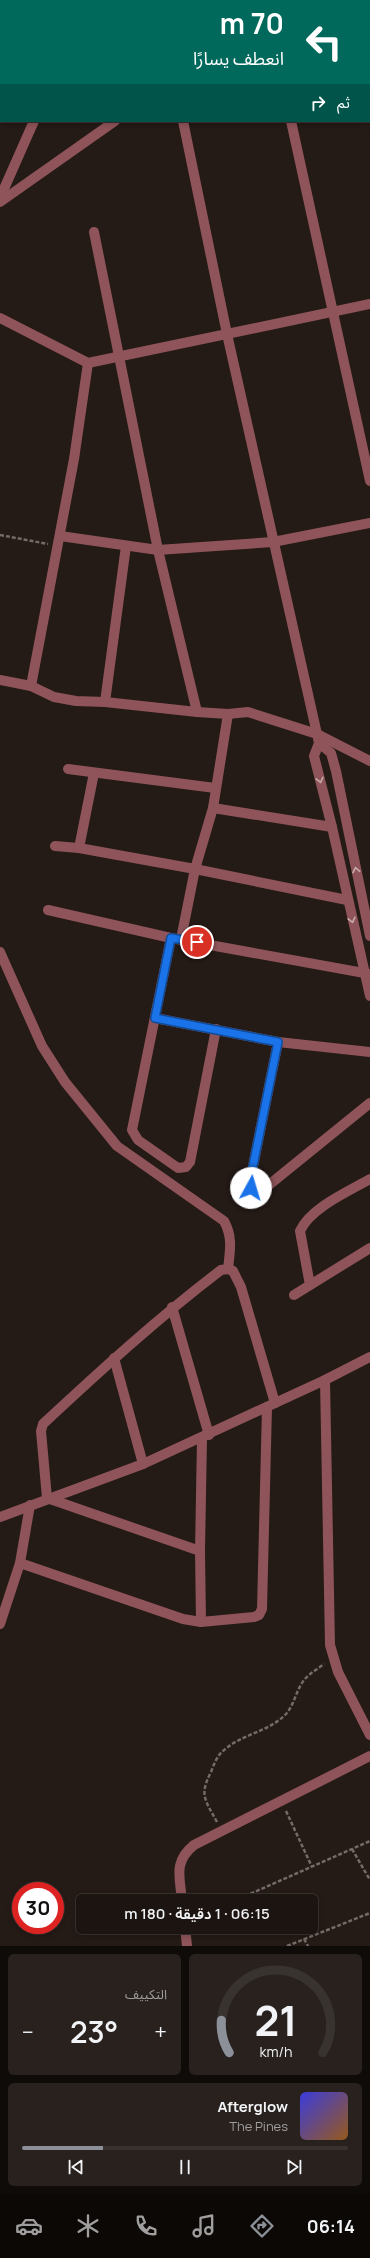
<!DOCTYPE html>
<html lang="ar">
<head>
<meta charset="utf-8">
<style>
  body { margin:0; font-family:Manrope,"Noto Sans Arabic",sans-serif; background:#28211e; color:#f1f3f6; direction:rtl; height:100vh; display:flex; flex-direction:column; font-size:15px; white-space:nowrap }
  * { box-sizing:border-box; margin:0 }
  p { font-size:13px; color:#a09e9f }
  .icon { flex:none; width:22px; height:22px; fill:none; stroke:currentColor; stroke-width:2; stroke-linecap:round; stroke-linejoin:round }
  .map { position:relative; height:1946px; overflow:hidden; direction:ltr }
  .drawer { display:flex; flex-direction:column; gap:8px; padding:8px; background:#0f0b09; flex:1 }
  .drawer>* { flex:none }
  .guide { position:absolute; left:0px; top:0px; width:370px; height:122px; box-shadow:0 2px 6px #0003,0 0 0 1px #393330; direction:rtl; background:#00695c; color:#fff; overflow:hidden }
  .speed { position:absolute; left:12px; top:1882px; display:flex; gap:8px; font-size:20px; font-weight:700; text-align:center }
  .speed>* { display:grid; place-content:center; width:52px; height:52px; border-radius:50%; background:#1b1410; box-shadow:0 2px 6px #0003,0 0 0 1px #393330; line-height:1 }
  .speed .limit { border:6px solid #d22; background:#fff; color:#111 }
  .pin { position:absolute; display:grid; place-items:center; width:34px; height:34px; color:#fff; margin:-17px; border:2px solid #fff; border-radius:50%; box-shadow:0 1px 4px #0007 }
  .me { position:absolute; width:44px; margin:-22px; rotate:6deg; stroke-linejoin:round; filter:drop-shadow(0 0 3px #0008) }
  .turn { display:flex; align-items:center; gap:14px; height:84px; padding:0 20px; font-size:18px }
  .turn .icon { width:52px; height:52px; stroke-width:2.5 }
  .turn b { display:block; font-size:28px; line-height:34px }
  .then { display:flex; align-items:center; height:38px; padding:0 20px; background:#0003; gap:8px; font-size:15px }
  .big { font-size:30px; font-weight:600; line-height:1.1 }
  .drawer .tile { flex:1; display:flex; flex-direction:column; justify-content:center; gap:6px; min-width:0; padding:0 14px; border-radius:6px; background:#28211e }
  .drawer .dial { align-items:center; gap:0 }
  .dial svg { height:104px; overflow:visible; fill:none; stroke:#393330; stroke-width:7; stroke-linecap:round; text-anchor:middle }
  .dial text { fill:#f1f3f6; stroke:none }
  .song { display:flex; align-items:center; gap:12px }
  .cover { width:48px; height:48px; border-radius:6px; background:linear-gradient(135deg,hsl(240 70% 55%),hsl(30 70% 35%)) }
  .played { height:4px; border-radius:2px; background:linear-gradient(90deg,#8c9099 25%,#393330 25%) }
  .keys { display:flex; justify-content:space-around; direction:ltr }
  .heat { display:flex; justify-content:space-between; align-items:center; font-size:22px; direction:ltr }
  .drawer .tiles { flex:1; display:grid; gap:8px; grid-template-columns:1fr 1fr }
  .tile:last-child { grid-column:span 2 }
  .trip { position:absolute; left:76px; top:1894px; width:242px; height:40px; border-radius:6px; background:#1b1410; box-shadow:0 2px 6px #0003,0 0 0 1px #393330; font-weight:600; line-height:40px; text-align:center; direction:rtl }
  .menu { display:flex; height:64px; justify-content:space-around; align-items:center; background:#0b0806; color:#a09e9f }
  .menu .icon { width:28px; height:28px }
  .menu .selected { color:#8c9099 }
  .menu b { font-size:18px; color:#f1f3f6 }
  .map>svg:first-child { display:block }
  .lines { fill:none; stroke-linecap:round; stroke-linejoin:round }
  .path { stroke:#746b68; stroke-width:2.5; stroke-dasharray:4 2; stroke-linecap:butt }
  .minor { stroke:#8e5459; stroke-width:10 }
  .oneway { stroke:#c7abab }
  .route-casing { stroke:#114b97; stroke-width:10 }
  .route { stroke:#1a73e8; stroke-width:7 }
</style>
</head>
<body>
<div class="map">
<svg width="370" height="1946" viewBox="0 0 370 1946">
  <rect width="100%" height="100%" fill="#241a16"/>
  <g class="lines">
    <!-- path -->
    <g class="path">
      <polyline points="0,535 48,544"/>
      <polyline points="286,1811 312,1867"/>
      <path d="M217,1822C205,1800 199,1795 211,1772C214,1764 217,1756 223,1751C241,1734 269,1732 286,1714C295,1704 296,1689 305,1679C310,1673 318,1669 324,1664"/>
      <polyline points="352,1849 370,1880"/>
      <polyline points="234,1901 370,1841"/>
      <polyline points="304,1939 308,1946"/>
      <polyline points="287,1946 370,1913"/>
    </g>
    <!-- minor -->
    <g class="minor">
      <polyline points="159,0 159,1"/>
      <polyline points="283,0 283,1"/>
      <polyline points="363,0 364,1"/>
      <polyline points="9,1 11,0"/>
      <polyline points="130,1 131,0"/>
      <polyline points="0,8 1,8"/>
      <polyline points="0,75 1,75"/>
      <polyline points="369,93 370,98"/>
      <polyline points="183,121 227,334 317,734 319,743 314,756 332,827 370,996"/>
      <polyline points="291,121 370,481"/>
      <polyline points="0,198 34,121"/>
      <polyline points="0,202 115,121"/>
      <polyline points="94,232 158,550 197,712"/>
      <polyline points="0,318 88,363 370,304"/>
      <polyline points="60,536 158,550 273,542 370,523"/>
      <polyline points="0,680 31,686 54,697 76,701 105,702 197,712 228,714 248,712 317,734 370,761"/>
      <polyline points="31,686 74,459 88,363"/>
      <polyline points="105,702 126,546"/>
      <polyline points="319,743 331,753 336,771 370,936"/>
      <polyline points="68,769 215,788"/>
      <polyline points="213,808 332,827"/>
      <polyline points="55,846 79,848 195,869 347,900"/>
      <polyline points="79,848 94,773"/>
      <polyline points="48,910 171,938 370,974"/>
      <polyline points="171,938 132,1130 138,1140 178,1168 186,1167 190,1162 216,1029"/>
      <polyline points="181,939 195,869 213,808 228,714"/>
      <path d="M0,952L42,1046L65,1082L117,1146L224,1221C233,1237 230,1251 228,1269"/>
      <polyline points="155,1018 278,1042"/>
      <polyline points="370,1052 278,1042 250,1181 253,1191 259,1193 370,1103"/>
      <path d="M310,1285L300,1231C310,1208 349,1191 370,1179"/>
      <polyline points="294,1295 370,1248"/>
      <polyline points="172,1307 209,1435"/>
      <polyline points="114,1358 143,1464"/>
      <polyline points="325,1380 330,1645 338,1672 370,1735"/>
      <polyline points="30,1505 20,1563 183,1619 201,1622 254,1617 259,1615 262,1609 267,1407"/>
      <polyline points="0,1517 143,1464 325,1380 370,1357"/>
      <path d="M200,1551L47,1498L41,1431L43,1424C101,1370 158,1318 221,1270L228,1269L233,1271L241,1287L275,1403"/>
      <polyline points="201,1622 200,1551 202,1438"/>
      <polyline points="0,1624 20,1563"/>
      <path d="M182,1901C180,1877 173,1862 194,1845L370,1756"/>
      <polyline points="185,1927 187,1946"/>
    </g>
  </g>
  <!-- one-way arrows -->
  <defs><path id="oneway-chevron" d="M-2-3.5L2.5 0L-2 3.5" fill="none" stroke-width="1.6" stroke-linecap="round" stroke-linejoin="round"/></defs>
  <g class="oneway">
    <use href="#oneway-chevron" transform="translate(320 780) rotate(76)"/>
    <use href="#oneway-chevron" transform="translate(356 870) rotate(-101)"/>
    <use href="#oneway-chevron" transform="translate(352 920) rotate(77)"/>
  </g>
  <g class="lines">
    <!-- route casing -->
    <g class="route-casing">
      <polyline id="route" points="197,942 171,938 155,1018 278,1042 250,1181 251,1188"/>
    </g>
    <!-- route -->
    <use href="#route" class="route"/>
  </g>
</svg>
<div class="speed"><div class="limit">30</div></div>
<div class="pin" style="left:197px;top:942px;background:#d93025"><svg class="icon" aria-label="arrive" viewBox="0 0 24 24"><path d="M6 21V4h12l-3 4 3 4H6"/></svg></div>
<svg class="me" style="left:251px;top:1188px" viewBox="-20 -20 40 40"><circle r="19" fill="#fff"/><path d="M0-13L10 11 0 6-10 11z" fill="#1a73e8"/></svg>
<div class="trip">06:15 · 1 دقيقة · 180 m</div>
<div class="guide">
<div class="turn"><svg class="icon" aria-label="left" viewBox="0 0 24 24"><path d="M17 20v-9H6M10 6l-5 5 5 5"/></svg><div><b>70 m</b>انعطف يسارًا</div></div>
<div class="then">ثم<svg class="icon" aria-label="right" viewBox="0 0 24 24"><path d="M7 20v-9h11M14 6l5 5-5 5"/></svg></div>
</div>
</div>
<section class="drawer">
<div class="tiles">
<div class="tile dial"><svg viewBox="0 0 100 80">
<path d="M14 69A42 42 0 1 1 86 69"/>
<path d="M14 69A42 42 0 0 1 8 44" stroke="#8c9099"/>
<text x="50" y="56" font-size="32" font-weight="700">21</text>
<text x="50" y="72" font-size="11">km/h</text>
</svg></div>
<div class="tile"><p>التكييف</p>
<div class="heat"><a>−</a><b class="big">23°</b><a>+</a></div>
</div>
<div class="tile">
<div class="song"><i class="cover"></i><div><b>Afterglow</b><p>The Pines</p></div></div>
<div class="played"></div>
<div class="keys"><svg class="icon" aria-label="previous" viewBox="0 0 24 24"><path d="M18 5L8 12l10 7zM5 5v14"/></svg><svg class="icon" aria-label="pause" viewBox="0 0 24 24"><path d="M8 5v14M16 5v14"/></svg><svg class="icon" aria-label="next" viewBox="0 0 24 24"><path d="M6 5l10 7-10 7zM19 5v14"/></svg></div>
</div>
</div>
</section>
<nav class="menu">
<b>06:14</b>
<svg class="icon selected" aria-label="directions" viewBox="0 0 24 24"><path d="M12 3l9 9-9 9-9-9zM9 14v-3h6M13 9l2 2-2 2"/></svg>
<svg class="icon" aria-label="music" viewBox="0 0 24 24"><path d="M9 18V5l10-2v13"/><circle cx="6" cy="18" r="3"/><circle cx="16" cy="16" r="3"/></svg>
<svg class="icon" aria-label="phone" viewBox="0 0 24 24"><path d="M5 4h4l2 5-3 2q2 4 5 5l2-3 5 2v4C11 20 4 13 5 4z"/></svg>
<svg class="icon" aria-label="climate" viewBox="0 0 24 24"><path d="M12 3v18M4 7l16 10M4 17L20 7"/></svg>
<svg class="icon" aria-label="car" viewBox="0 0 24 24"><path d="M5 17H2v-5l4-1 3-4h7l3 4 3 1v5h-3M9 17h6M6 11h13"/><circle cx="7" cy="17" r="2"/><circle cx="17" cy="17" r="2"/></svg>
</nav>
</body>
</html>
